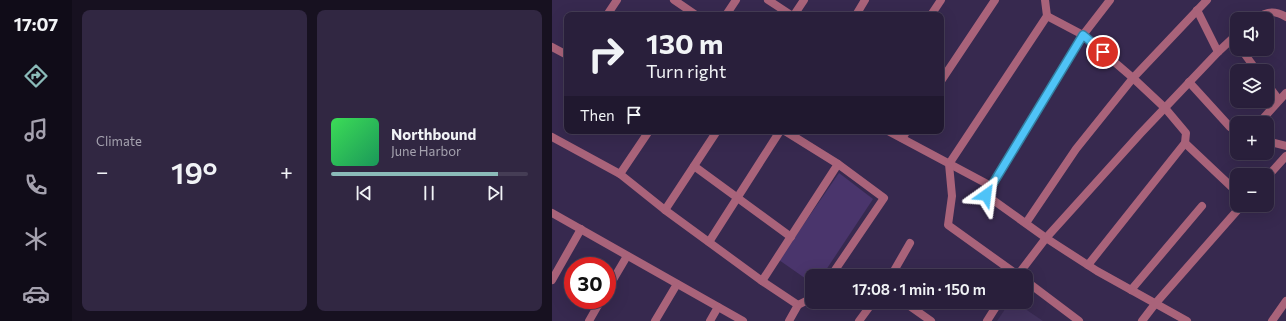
<!DOCTYPE html>
<html lang="en">
<head>
<meta charset="utf-8">
<style>
  body { margin:0; font-family:Commissioner,sans-serif; background:#312742; color:#f1f3f6; height:100vh; display:flex; flex-direction:column; font-size:15px; white-space:nowrap }
  * { box-sizing:border-box; margin:0 }
  p { font-size:13px; color:#a5a2af }
  .icon { flex:none; width:22px; height:22px; fill:none; stroke:currentColor; stroke-width:2; stroke-linecap:round; stroke-linejoin:round }
  .map { position:relative; flex:1; overflow:hidden }
  .sheet { display:flex; flex-direction:column; gap:10px; padding:10px; background:#171120; width:480px }
  .sheet>* { flex:none }
  .banner { position:absolute; left:12px; top:12px; width:380px; height:122px; border-radius:8px; box-shadow:0 4px 16px #0002,0 0 0 1px #453d55; background:#291f3b; color:#f1f3f6; overflow:hidden }
  .tools { position:absolute; left:678px; top:12px; display:grid; gap:8px }
  .tools a { display:grid; place-items:center; width:44px; height:44px; border-radius:8px; background:#291f3b; box-shadow:0 4px 16px #0002,0 0 0 1px #453d55; font-size:20px }
  .speed { position:absolute; left:12px; top:257px; display:flex; gap:8px; font-size:20px; font-weight:700; text-align:center }
  .speed>* { display:grid; place-content:center; width:52px; height:52px; border-radius:50%; background:#291f3b; box-shadow:0 4px 16px #0002,0 0 0 1px #453d55; line-height:1 }
  .speed .limit { border:6px solid #d22; background:#fff; color:#111 }
  .pin { position:absolute; display:grid; place-items:center; width:34px; height:34px; color:#fff; margin:-17px; border:2px solid #fff; border-radius:50%; box-shadow:0 1px 4px #0007 }
  .me { position:absolute; width:44px; margin:-22px; rotate:31deg; stroke-linejoin:round; filter:drop-shadow(0 0 3px #0008) }
  .turn { display:flex; align-items:center; gap:14px; height:84px; padding:0 16px; font-size:18px }
  .turn .icon { width:52px; height:52px; stroke-width:2.5 }
  .turn b { display:block; font-size:28px; line-height:34px }
  .then { display:flex; align-items:center; height:38px; padding:0 16px; background:#0003; gap:8px; font-size:15px }
  .big { font-size:30px; font-weight:600; line-height:1.1 }
  .sheet .tile { flex:1; display:flex; flex-direction:column; justify-content:center; gap:6px; min-width:0; padding:0 14px; border-radius:8px; background:#312742 }
  .song { display:flex; align-items:center; gap:12px }
  .cover { width:48px; height:48px; border-radius:6px; background:linear-gradient(135deg,hsl(130 70% 55%),hsl(150 70% 35%)) }
  .played { height:4px; border-radius:2px; background:linear-gradient(90deg,#8bbbb9 85%,#453d55 85%) }
  .keys { display:flex; justify-content:space-around; direction:ltr }
  .heat { display:flex; justify-content:space-between; align-items:center; font-size:22px; direction:ltr }
  .sheet .tiles { flex:1; display:grid; gap:10px; grid-template-columns:repeat(2,1fr) }
  .trip { position:absolute; left:253px; top:269px; width:228px; height:40px; border-radius:8px; background:#291f3b; box-shadow:0 4px 16px #0002,0 0 0 1px #453d55; font-weight:600; line-height:40px; text-align:center }
  main { display:flex; flex:1; min-height:0 }
  .tab-bar { display:flex; flex-direction:column; width:72px; justify-content:space-around; align-items:center; background:#100c18; color:#a5a2af }
  .tab-bar .icon { width:28px; height:28px }
  .tab-bar .active { color:#8bbbb9 }
  .tab-bar b { font-size:18px; color:#f1f3f6 }
  .map>svg:first-child { display:block }
  .built { fill:#42325d }
  .green { fill:#4a356c }
  .lines { fill:none; stroke-linecap:round; stroke-linejoin:round }
  .minor { stroke:#a9637a; stroke-width:8 }
  .route-casing { stroke:#337fa1; stroke-width:10 }
  .route { stroke:#4fc3f7; stroke-width:7 }
</style>
</head>
<body>
<main>
<nav class="tab-bar">
<b>17:07</b>
<svg class="icon active" aria-label="directions" viewBox="0 0 24 24"><path d="M12 3l9 9-9 9-9-9zM9 14v-3h6M13 9l2 2-2 2"/></svg>
<svg class="icon" aria-label="music" viewBox="0 0 24 24"><path d="M9 18V5l10-2v13"/><circle cx="6" cy="18" r="3"/><circle cx="16" cy="16" r="3"/></svg>
<svg class="icon" aria-label="phone" viewBox="0 0 24 24"><path d="M5 4h4l2 5-3 2q2 4 5 5l2-3 5 2v4C11 20 4 13 5 4z"/></svg>
<svg class="icon" aria-label="climate" viewBox="0 0 24 24"><path d="M12 3v18M4 7l16 10M4 17L20 7"/></svg>
<svg class="icon" aria-label="car" viewBox="0 0 24 24"><path d="M5 17H2v-5l4-1 3-4h7l3 4 3 1v5h-3M9 17h6M6 11h13"/><circle cx="7" cy="17" r="2"/><circle cx="17" cy="17" r="2"/></svg>
</nav>
<section class="sheet">
<div class="tiles">
<div class="tile"><p>Climate</p>
<div class="heat"><a>−</a><b class="big">19°</b><a>+</a></div>
</div>
<div class="tile">
<div class="song"><i class="cover"></i><div><b>Northbound</b><p>June Harbor</p></div></div>
<div class="played"></div>
<div class="keys"><svg class="icon" aria-label="previous" viewBox="0 0 24 24"><path d="M18 5L8 12l10 7zM5 5v14"/></svg><svg class="icon" aria-label="pause" viewBox="0 0 24 24"><path d="M8 5v14M16 5v14"/></svg><svg class="icon" aria-label="next" viewBox="0 0 24 24"><path d="M6 5l10 7-10 7zM19 5v14"/></svg></div>
</div>
</div>
</section>
<div class="map">
<svg width="734" height="321" viewBox="0 0 734 321">
  <rect width="100%" height="100%" fill="#37294f"/>
  <!-- built -->
  <polygon class="built" points="458,302 463,302 491,321 445,321"/>
  <!-- green -->
  <polygon class="green" points="287,173 321,199 270,276 260,276 260,283 227,260"/>
  <g class="lines">
    <!-- minor -->
    <g class="minor">
      <polyline points="122,0 144,15"/>
      <polyline points="216,0 239,15"/>
      <polyline points="558,0 531,35 434,195 494,238 545,271 635,321"/>
      <polyline points="645,10 666,52"/>
      <polyline points="55,15 65,0"/>
      <polyline points="174,15 184,0"/>
      <polyline points="242,15 252,0"/>
      <polyline points="304,15 313,0"/>
      <polyline points="379,15 389,0"/>
      <path d="M704,19C714,11 723,10 734,17"/>
      <polyline points="0,47 15,55"/>
      <polyline points="689,49 705,71"/>
      <polyline points="389,81 443,0"/>
      <polyline points="637,82 678,127 685,132"/>
      <polyline points="715,84 727,100"/>
      <polyline points="707,123 734,93"/>
      <polyline points="233,131 286,164 332,198 279,276"/>
      <polyline points="336,131 439,186"/>
      <polyline points="0,137 68,174 113,210 210,281 246,305"/>
      <polyline points="350,138 355,131"/>
      <polyline points="715,141 734,146"/>
      <polyline points="633,143 685,192"/>
      <polyline points="142,166 239,237"/>
      <polyline points="68,174 97,131"/>
      <polyline points="715,177 734,156"/>
      <polyline points="113,210 165,131"/>
      <polyline points="0,213 191,321"/>
      <polyline points="474,223 524,149 581,78 531,35 495,16"/>
      <polyline points="157,242 228,131"/>
      <polyline points="536,265 633,143 634,133 613,108 581,78 655,0"/>
      <polyline points="339,276 358,243"/>
      <polyline points="465,276 494,238 588,134 666,52 681,38 685,44"/>
      <polyline points="467,276 396,225 400,196 397,164 495,16 493,0"/>
      <polyline points="0,280 29,229"/>
      <polyline points="210,281 286,164"/>
      <polyline points="474,281 527,321"/>
      <polyline points="55,290 75,256"/>
      <polyline points="579,290 650,206"/>
      <polyline points="352,302 379,321"/>
      <polyline points="37,321 49,300"/>
      <polyline points="103,321 125,284"/>
      <polyline points="158,321 166,307"/>
      <polyline points="237,321 246,305 260,298"/>
      <polyline points="307,321 321,302"/>
      <polyline points="435,321 447,302"/>
      <polyline points="590,321 603,304 690,205"/>
      <polyline points="720,321 734,301"/>
    </g>
  </g>
  <g class="lines">
    <!-- route casing -->
    <g class="route-casing">
      <polyline id="route" points="434,195 531,35 551,52"/>
    </g>
    <!-- route -->
    <use href="#route" class="route"/>
  </g>
</svg>
<div class="tools">
<a><svg class="icon" aria-label="sound" viewBox="0 0 24 24"><path d="M4 9h4l5-4v14l-5-4H4zM17 9q2 3 0 6"/></svg></a>
<a><svg class="icon" aria-label="layers" viewBox="0 0 24 24"><path d="M12 4l9 5-9 5-9-5zM3 14l9 5 9-5"/></svg></a>
<a>+</a>
<a>−</a>
</div>
<div class="speed"><div class="limit">30</div></div>
<div class="pin" style="left:551px;top:52px;background:#d93025"><svg class="icon" aria-label="arrive" viewBox="0 0 24 24"><path d="M6 21V4h12l-3 4 3 4H6"/></svg></div>
<svg class="me" style="left:434px;top:195px" viewBox="-20 -20 40 40"><path d="M0-17L14 15 0 8-14 15z" fill="#4fc3f7" stroke="#fff" stroke-width="4"/></svg>
<div class="trip">17:08 · 1 min · 150 m</div>
<div class="banner">
<div class="turn"><svg class="icon" aria-label="right" viewBox="0 0 24 24"><path d="M7 20v-9h11M14 6l5 5-5 5"/></svg><div><b>130 m</b>Turn right</div></div>
<div class="then">Then<svg class="icon" aria-label="arrive" viewBox="0 0 24 24"><path d="M6 21V4h12l-3 4 3 4H6"/></svg></div>
</div>
</div>
</main>
</body>
</html>
